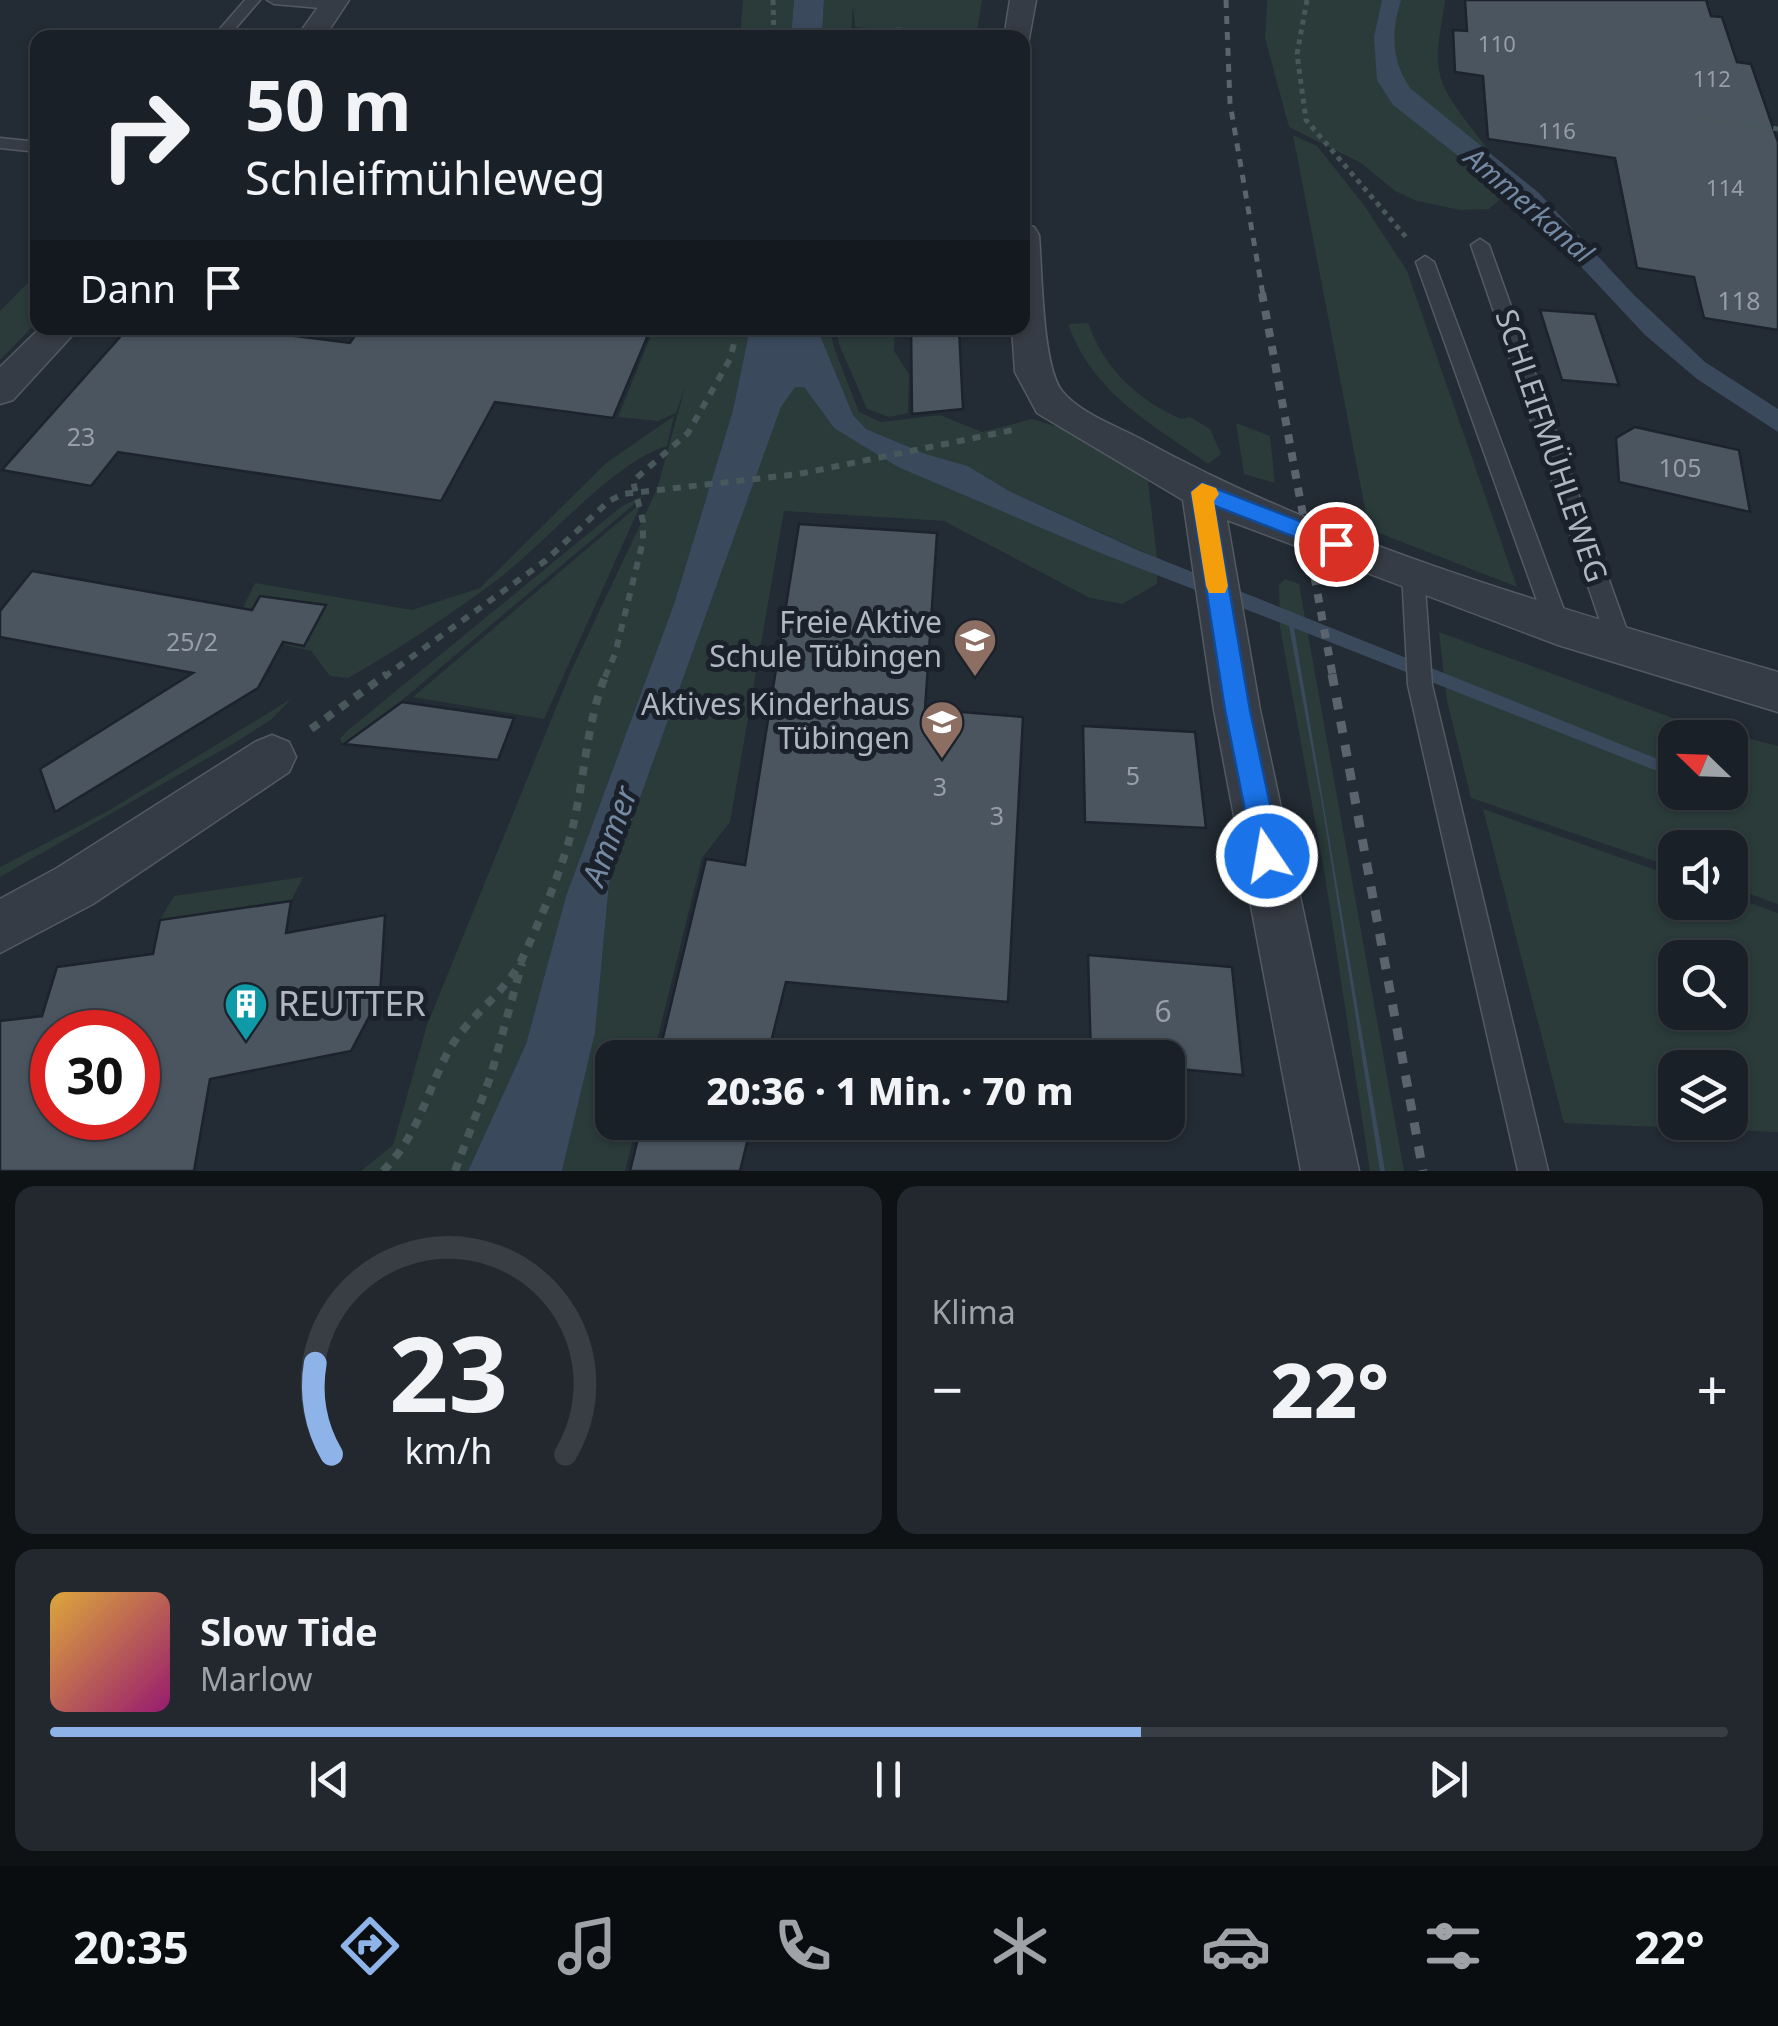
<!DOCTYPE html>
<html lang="de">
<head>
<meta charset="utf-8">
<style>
  body { margin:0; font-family:"Noto Sans",sans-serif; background:#23282f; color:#f1f3f6; height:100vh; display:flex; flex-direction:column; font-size:38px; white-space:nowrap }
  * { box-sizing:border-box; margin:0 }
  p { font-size:32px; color:#9fa3a7 }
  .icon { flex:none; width:55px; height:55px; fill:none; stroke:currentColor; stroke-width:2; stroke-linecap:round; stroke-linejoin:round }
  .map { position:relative; height:1171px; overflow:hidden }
  .sheet { display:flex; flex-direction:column; gap:15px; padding:15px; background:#0e1215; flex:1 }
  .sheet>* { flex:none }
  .top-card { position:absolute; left:30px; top:30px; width:1000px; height:305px; border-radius:20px; box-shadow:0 2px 8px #0004,0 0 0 2px #383e44; background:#1a2027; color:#f1f3f6; overflow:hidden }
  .needle { width:65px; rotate:293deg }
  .fabs { position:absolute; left:1658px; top:720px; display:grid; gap:20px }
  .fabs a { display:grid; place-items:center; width:90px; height:90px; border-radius:20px; background:#1a2027; box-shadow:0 2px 8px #0004,0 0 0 2px #383e44; font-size:50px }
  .speed { position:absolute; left:30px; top:1010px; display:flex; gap:20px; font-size:50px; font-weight:700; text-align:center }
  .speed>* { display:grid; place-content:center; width:130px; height:130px; border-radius:50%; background:#1a2027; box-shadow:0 2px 8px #0004,0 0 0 2px #383e44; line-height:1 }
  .speed .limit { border:15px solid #d22; background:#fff; color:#111 }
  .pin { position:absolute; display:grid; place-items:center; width:85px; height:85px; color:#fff; margin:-42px; border:5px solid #fff; border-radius:50%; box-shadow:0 2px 10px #0007 }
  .me { position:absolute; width:110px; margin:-55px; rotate:348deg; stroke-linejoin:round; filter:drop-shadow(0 0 8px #0008) }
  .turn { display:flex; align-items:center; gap:35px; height:210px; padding:0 50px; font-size:45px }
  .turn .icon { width:130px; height:130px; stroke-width:2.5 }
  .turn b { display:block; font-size:70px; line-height:85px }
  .then { display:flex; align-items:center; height:95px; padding:0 50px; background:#0003; gap:20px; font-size:38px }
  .big { font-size:75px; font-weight:800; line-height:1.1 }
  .sheet .tile { flex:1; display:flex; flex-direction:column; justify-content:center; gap:15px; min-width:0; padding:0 35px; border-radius:20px; background:#23282f }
  .sheet .dial { align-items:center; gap:0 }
  .dial svg { height:260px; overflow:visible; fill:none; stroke:#383e44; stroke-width:7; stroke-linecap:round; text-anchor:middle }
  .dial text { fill:#f1f3f6; stroke:none }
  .song { display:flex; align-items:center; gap:30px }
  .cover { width:120px; height:120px; border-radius:15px; background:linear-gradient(135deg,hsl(40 70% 55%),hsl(320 70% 35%)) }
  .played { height:10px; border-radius:5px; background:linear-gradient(90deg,#8db3e9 65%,#383e44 65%) }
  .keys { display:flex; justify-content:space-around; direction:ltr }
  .heat { display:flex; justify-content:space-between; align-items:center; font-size:55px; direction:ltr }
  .sheet .tiles { flex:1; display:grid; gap:15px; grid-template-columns:1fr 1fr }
  .tile:last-child { grid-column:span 2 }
  .trip { position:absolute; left:595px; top:1040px; width:590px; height:100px; border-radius:20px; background:#1a2027; box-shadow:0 2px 8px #0004,0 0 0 2px #383e44; font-weight:800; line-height:100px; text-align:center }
  .menu { display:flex; height:160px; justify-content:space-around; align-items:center; background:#0a0d10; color:#9fa3a7 }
  .menu .icon { width:70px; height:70px }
  .menu .on { color:#8db3e9 }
  .menu b { font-size:45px; color:#f1f3f6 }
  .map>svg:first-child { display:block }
  .green { fill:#2a3b3a; fill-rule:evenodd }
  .water { fill:#3a495c }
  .building { fill:#4b5560; stroke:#1d232c; stroke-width:2.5; fill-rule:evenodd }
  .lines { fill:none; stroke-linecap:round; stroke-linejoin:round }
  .lane-casing { stroke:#535a63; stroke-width:3 }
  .street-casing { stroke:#535a63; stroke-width:3 }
  .path-far2 { stroke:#48585a; stroke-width:5; stroke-dasharray:5 5; stroke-linecap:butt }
  .path-far1 { stroke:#48585a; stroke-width:6; stroke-dasharray:8 8; stroke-linecap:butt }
  .path { stroke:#48585a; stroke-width:8; stroke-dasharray:9 9; stroke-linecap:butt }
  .lane { fill:#363c45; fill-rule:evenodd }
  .street { fill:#363c45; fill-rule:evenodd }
  .rail-far2 { stroke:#5a636e; stroke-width:5; stroke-dasharray:8 8; stroke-linecap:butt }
  .rail-far1 { stroke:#5a636e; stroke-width:8; stroke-dasharray:9 9; stroke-linecap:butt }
  .rail { stroke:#5a636e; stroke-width:9; stroke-dasharray:12 12; stroke-linecap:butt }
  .route { fill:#1a73e8; stroke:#114b97; stroke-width:2.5 }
  .slow { fill:#f59e0b }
  .labels { text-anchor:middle; stroke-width:10; stroke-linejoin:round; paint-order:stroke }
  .far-number-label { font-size:22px; fill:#979eaa }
  .number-label { font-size:25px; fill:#979eaa }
  .far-water-label { font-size:28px; font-style:italic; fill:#7489a2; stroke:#1b212a }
  .street-label { font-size:30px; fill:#b0b7c2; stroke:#1b212a }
  .poi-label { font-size:30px; fill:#b0b7c2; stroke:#1b212a; text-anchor:end }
  .near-number-label { font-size:30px; fill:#979eaa }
  .water-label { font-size:32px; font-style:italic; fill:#7489a2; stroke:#1b212a }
  .near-poi-label { font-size:35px; fill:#b0b7c2; stroke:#1b212a; text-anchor:start }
</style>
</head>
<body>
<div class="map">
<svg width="1778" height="1171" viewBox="0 0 1778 1171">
  <rect width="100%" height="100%" fill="#232b34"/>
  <!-- green -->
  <g class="green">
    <polygon points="743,0 794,0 791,37 740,38"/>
    <polygon points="824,0 982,0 976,37 855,27 853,5 851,37 822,38"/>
    <path d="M1267,0H1445C1443,21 1435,49 1439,70C1445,109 1497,146 1509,191L1489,209L1460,210L1417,201L1395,191L1361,163L1289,127L1265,38Z"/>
    <polygon points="1293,135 1317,146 1364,205 1407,271 1517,587 1369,529"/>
    <polygon points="37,274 37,322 0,360 0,311"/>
    <path d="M1088,323C1105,370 1137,399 1181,419L1190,417L1210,429L1221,454L1208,464C1150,422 1094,395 1068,324Z"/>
    <polygon points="654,328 750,328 733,410 674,604 566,896 526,1044 468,1171 361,1171 393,1145 427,1025 571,671 657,489 686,384 676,413 658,421 618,417"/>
    <polygon points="817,328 831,328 833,345 859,412 881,422 940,415 982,432 1032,419 1068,430 1148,481 1157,558 1009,491 968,466 926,454 866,429 853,415"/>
    <polygon points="836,328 895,328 894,351 909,374 908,413 889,417 867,409 839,344"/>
    <polygon points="794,387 804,387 834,428 1105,555 1157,575 1157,584 1122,604 1090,598 944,521 784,511 730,822 702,858 653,1057 612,1058 612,1122 637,1123 625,1171 562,1171 595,1033 609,884 781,407"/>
    <path d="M674,416L667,446C613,462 545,544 497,580C450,615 399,649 348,678L330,676L311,651L231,632L255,583L412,610L480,588L606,463Z"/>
    <polygon points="1236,423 1270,436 1275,483 1244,474"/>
    <polygon points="645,495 401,701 348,740 349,744 342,743 340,739 347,731 622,506"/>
    <polygon points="642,502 544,719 413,697"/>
    <polygon points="1285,579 1299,584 1404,1171 1370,1171 1325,876 1280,627 1279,585"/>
    <path d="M1439,632L1681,721L1778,746V904L1730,887V848H1675V868L1471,798L1447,701ZM1675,738H1730V792H1675Z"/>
    <polygon points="291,699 272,719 236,742 0,877 0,867 108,811"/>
    <path d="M1483,809L1675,877V902H1730V896L1778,913V1132L1564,1123ZM1675,958H1730V1012H1675ZM1675,1068H1730V1122H1675Z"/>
    <polygon points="303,877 291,901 160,920 174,896"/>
  </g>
  <!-- water -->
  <g class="water">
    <polygon points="794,0 824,0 822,37 791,37"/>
    <path d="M1382,0H1401C1391,32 1391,59 1410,88L1539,193L1634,295L1705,362L1778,409V432L1697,379L1645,335L1529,211L1393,105L1377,80L1374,37Z"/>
    <polygon points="750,328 817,328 853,415 866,429 926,454 968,466 1009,491 1140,551 1675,766 1675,778 1294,628 1385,1171 1380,1171 1323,810 1289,626 1105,555 898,467 834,428 804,387 795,387 781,407 609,884 595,1033 562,1171 468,1171 526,1044 566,896 674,604 733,410"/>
  </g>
  <!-- building -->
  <g class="building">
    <polygon points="1465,0 1706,0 1711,16 1722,17 1737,62 1751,64 1778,142 1778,330 1704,318 1694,277 1637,268 1615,158 1488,139 1483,76 1455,72 1453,30 1467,31"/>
    <polygon points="1540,310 1595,314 1619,385 1562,380"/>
    <polygon points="128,328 233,328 350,343 360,328 651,328 613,418 495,402 441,501 118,452 91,486 2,470"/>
    <polygon points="911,328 959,328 963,409 912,414"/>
    <polygon points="1635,427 1739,450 1750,512 1619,482 1616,438"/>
    <polygon points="799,524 937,533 925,709 1023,717 1008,1002 786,982 767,1058 658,1058 706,859 745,865"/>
    <polygon points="32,571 252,610 260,596 326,605 304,646 283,642 258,688 55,812 40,769 193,673 0,637 0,611"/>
    <polygon points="402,702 514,718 498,760 344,744"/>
    <polygon points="1083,726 1195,732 1206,828 1085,822"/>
    <path d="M291,901L286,933L385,915L380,996L351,1051L210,1079L194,1171H0V1021L42,1016L57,967L153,954L160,920ZM52,1032H138V1118H52Z"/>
    <polygon points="1088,955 1232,967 1243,1075 1168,1068 1168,1058 1091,1058"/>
    <polygon points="642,1122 752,1122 740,1171 630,1171"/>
  </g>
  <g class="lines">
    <!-- lane casing -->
    <g class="lane-casing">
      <g id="lane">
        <polygon points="245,0 260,0 227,38 212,38"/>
        <polygon points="267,0 323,0 339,5 332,9 274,4"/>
        <polygon points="898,29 949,34 956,38 893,36 893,30"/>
        <polygon points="0,138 38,142 38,152 0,148"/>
        <polygon points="1480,239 1489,245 1633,647 1629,654 1621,657 1613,654 1609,647 1471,245"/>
        <polygon points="1425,256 1434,262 1570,626 1566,633 1558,636 1550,633 1546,626 1416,262"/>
        <polygon points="1413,564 1421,567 1424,573 1432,685 1548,1171 1518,1171 1408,685 1402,573 1405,567"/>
      </g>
    </g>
    <!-- street casing -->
    <g class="street-casing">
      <g id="street">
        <polygon points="323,0 349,0 324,38 296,38"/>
        <polygon points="1010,0 1036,0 1028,44 1022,45 1022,38 1004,38"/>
        <path d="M1022,224L1034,227L1039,235C1042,270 1042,366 1062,391C1078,412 1116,426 1139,438C1336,547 1563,609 1778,672V712L1558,645L1227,520L1260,710L1359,1171H1301L1214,710L1183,500L1037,413L1015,372L1012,328H1022Z"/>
        <polygon points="40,328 79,328 13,400 0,404 0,367"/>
        <polygon points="272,735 289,742 296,757 289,772 93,904 0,953 0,899 57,868 255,742"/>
      </g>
    </g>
    <!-- path-far2 -->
    <g class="path-far2">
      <polyline points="773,0 774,38"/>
      <polyline points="1307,0 1297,54 1306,120 1406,237"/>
      <polyline points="1694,117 1778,129"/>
    </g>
    <!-- path-far1 -->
    <g class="path-far1">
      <polyline points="384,677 545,561 609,501 623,494 799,474 1018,429"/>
      <polyline points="605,677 615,654 643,541 643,522 633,481 688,433 730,359 738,328"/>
    </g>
    <!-- path -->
    <g class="path">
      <polyline points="311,729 387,674"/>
      <path d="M383,1171C419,1135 425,1095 448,1052C467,1016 506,994 523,957C541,918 561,872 572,830C585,778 586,723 606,674"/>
      <polyline points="455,1171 491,1075 522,963"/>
    </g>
    <!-- lane -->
    <use href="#lane" class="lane"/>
    <!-- street -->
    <use href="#street" class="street"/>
    <!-- rail-far2 -->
    <polyline class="rail-far2" points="1226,0 1230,103 1263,295"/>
    <!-- rail-far1 -->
    <polyline class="rail-far1" points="1262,293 1333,677"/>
    <!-- rail -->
    <polyline class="rail" points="1332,674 1423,1171"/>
  </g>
  <!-- route -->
  <polygon class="route" points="1202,483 1343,538 1347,544 1336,553 1215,506 1250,710 1281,856 1277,866 1267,869 1258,866 1254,856 1225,710 1191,492"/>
  <!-- slow -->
  <polygon class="slow" points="1202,483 1216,488 1219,494 1214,501 1228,586 1225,593 1209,593 1206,586 1191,492"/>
  <!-- icons -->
  <defs>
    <g id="school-pin" transform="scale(2.25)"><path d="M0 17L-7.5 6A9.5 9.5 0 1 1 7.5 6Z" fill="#8d6e63" stroke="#1b212a"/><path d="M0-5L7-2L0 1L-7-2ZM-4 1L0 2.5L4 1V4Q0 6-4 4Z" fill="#fff"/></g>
    <g id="building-pin" transform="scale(2.25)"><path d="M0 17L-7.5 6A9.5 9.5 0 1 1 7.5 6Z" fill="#0f9aa8" stroke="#1b212a"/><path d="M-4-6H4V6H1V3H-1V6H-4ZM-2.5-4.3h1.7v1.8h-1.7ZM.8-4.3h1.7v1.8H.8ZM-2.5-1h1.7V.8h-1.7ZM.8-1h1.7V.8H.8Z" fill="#fff"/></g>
  </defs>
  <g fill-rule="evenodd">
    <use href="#school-pin" x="975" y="640"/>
    <use href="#school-pin" x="942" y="722"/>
    <use href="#building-pin" x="246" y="1004"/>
  </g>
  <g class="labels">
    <!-- far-number labels -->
    <g class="far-number-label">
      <text x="1497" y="52">110</text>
      <text x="1712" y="87">112</text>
      <text x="1557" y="139">116</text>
      <text x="1725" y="196">114</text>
    </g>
    <!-- number labels -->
    <g class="number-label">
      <text x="1739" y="310">118</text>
      <text x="81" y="446">23</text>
      <text x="1680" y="477">105</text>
      <text x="192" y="651">25/2</text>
      <text x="1133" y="785">5</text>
      <text x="940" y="796">3</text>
      <text x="997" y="825">3</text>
    </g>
    <!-- far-water labels -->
    <g class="far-water-label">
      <text transform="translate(1529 205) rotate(41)" y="10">Ammerkanal</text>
    </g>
    <!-- street labels -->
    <g class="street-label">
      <text transform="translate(1551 446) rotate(71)" y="10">SCHLEIFMÜHLEWEG</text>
    </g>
    <!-- poi labels -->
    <g class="poi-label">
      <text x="942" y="633">Freie Aktive<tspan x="942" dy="34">Schule Tübingen</tspan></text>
      <text x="910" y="715">Aktives Kinderhaus<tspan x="910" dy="34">Tübingen</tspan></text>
    </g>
    <!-- near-number labels -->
    <g class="near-number-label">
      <text x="1163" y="1022">6</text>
    </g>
    <!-- water labels -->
    <g class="water-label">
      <text transform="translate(610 836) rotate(-70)" y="11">Ammer</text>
    </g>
    <!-- near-poi labels -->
    <g class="near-poi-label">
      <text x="278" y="1016">REUTTER</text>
    </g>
  </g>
</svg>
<div class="fabs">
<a><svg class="needle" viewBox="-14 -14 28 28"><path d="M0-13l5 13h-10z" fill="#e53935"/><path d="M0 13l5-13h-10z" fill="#9fa3a7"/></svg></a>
<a><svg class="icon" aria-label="sound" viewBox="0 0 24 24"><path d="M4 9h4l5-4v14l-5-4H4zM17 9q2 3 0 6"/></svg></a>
<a><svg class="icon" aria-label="search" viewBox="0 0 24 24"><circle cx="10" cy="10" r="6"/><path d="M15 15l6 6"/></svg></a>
<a><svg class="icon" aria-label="layers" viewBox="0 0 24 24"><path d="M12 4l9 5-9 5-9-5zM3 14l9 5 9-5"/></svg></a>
</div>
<div class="speed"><div class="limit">30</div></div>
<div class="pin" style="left:1336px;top:544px;background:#d93025"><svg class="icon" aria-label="arrive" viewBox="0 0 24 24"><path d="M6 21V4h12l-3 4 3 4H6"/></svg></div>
<svg class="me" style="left:1267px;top:856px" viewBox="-20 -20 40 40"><circle r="17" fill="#1a73e8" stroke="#fff" stroke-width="3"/><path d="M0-11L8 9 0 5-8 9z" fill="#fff"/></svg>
<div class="trip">20:36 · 1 Min. · 70 m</div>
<div class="top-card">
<div class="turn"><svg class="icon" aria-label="right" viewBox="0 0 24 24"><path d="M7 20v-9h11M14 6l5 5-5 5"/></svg><div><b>50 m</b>Schleifmühleweg</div></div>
<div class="then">Dann<svg class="icon" aria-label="arrive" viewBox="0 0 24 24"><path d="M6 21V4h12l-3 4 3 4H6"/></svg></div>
</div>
</div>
<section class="sheet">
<div class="tiles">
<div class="tile dial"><svg viewBox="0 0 100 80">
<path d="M14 69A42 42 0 1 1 86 69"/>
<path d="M14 69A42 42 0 0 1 9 41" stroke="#8db3e9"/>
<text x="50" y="56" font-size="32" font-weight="700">23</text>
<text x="50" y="72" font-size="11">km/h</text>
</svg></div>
<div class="tile"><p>Klima</p>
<div class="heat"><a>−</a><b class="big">22°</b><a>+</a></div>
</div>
<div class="tile">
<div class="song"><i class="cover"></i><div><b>Slow Tide</b><p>Marlow</p></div></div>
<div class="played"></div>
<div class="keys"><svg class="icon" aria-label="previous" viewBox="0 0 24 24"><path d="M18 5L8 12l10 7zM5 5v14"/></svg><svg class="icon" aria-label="pause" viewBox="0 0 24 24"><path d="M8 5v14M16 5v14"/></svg><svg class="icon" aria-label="next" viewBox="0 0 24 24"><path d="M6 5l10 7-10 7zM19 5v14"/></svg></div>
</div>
</div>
</section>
<nav class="menu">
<b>20:35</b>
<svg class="icon on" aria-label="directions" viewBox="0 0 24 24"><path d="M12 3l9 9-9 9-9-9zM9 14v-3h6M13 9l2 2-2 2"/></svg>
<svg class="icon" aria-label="music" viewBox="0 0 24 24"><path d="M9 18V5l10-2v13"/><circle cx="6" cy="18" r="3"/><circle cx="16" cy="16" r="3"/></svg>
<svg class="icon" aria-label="phone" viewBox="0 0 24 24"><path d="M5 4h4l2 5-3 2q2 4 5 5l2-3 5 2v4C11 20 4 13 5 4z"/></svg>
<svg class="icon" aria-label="climate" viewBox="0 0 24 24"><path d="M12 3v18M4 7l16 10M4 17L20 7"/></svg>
<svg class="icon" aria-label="car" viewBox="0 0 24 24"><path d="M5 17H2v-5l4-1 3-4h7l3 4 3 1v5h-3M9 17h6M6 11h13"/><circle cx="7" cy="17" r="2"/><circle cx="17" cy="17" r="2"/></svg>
<svg class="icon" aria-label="filters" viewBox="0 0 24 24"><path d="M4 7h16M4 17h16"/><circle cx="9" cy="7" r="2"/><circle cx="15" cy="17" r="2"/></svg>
<b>22°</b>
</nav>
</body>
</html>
